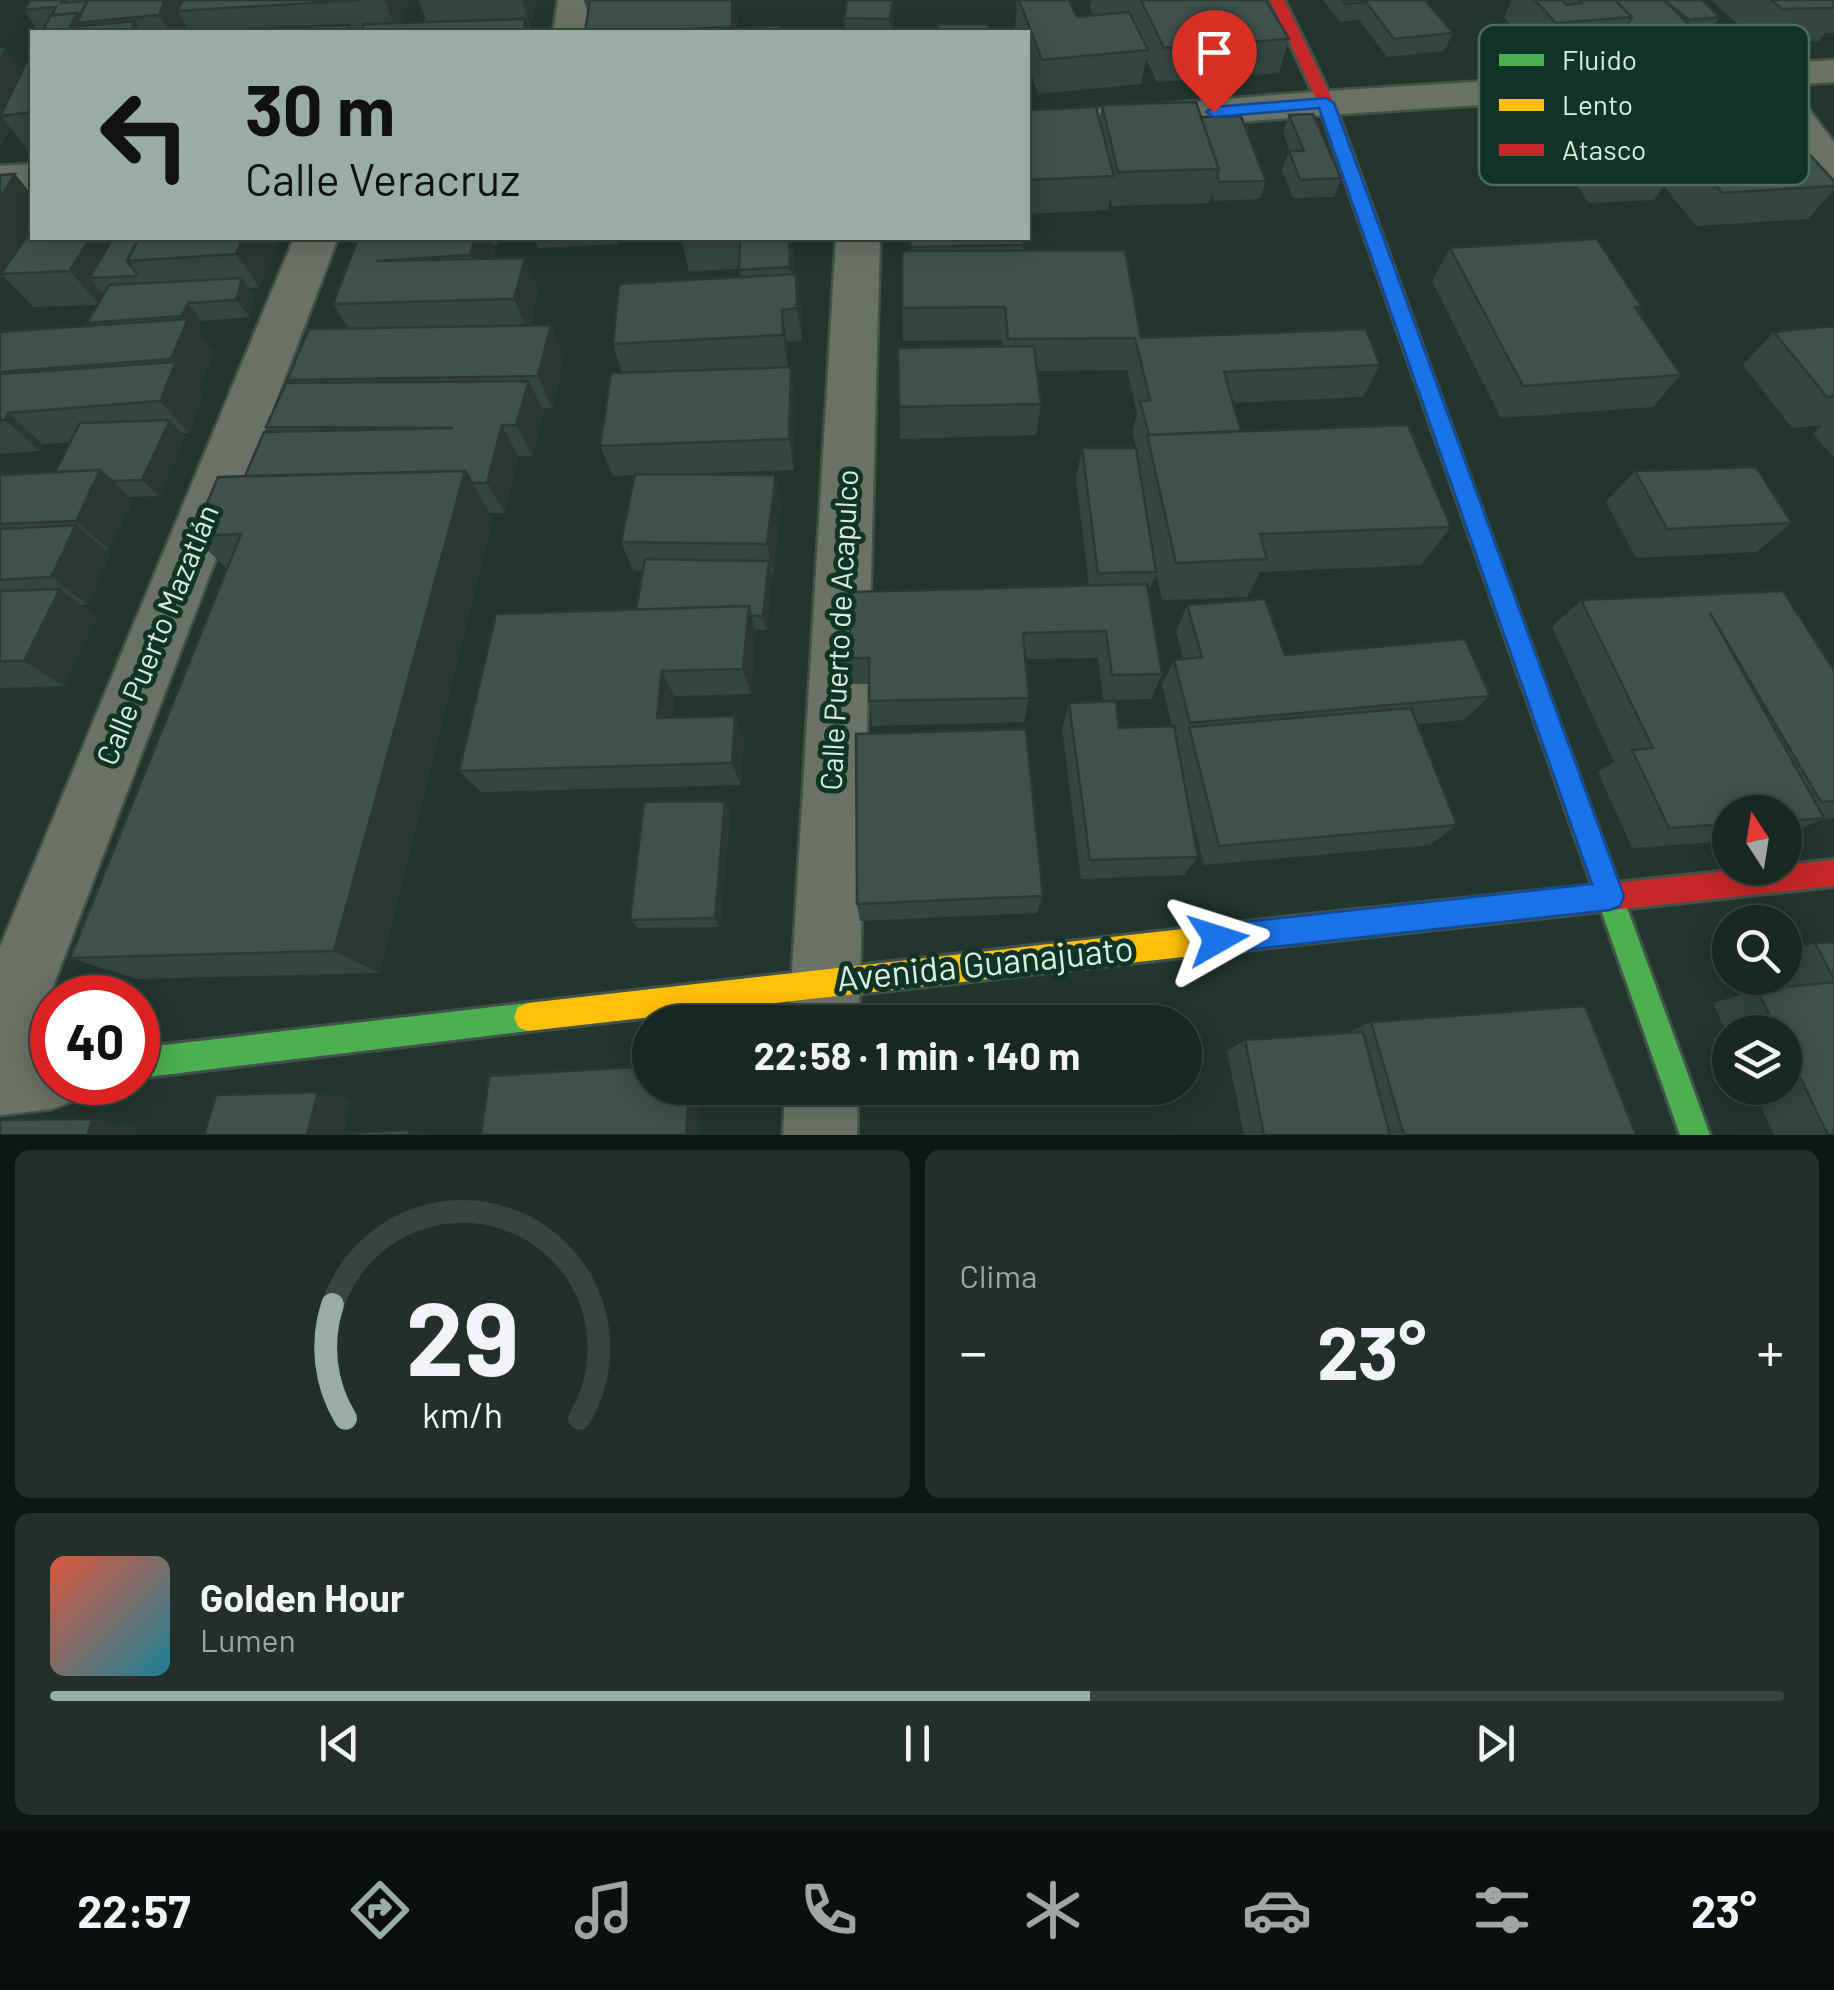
<!DOCTYPE html>
<html lang="es">
<head>
<meta charset="utf-8">
<style>
  body { margin:0; font-family:Barlow,sans-serif; background:#23302a; color:#f1f3f6; height:100vh; display:flex; flex-direction:column; font-size:38px; white-space:nowrap }
  * { box-sizing:border-box; margin:0 }
  p { font-size:32px; color:#9fa6a5 }
  .icon { flex:none; width:55px; height:55px; fill:none; stroke:currentColor; stroke-width:2; stroke-linecap:round; stroke-linejoin:round }
  .map { position:relative; height:1135px; overflow:hidden }
  .sheet { display:flex; flex-direction:column; gap:15px; padding:15px; background:#0e1613; flex:1 }
  .sheet>* { flex:none }
  .top-card { position:absolute; left:30px; top:30px; width:1000px; height:210px; border-radius:0px; box-shadow:0 5px 25px #0003,0 0 0 2px #384440; background:#9aada4; color:#111; overflow:hidden }
  .needle { width:65px; rotate:348deg }
  .buttons { position:absolute; left:1712px; top:795px; display:grid; gap:20px }
  .buttons a { display:grid; place-items:center; width:90px; height:90px; border-radius:50%; background:#1a2822; box-shadow:0 5px 25px #0003,0 0 0 2px #384440; font-size:50px }
  .speed { position:absolute; left:30px; top:975px; display:flex; gap:20px; font-size:50px; font-weight:700; text-align:center }
  .speed>* { display:grid; place-content:center; width:130px; height:130px; border-radius:50%; background:#1a2822; box-shadow:0 5px 25px #0003,0 0 0 2px #384440; line-height:1 }
  .speed .limit { border:15px solid #d22; background:#fff; color:#111 }
  .pin { position:absolute; display:grid; place-items:center; width:85px; height:85px; color:#fff; margin:-102px -42px; border-radius:50% 50% 50% 0; rotate:-45deg; box-shadow:0 0 10px #0007 }
  .pin .icon { rotate:45deg }
  .me { position:absolute; width:110px; margin:-55px; rotate:84deg; stroke-linejoin:round; filter:drop-shadow(0 0 8px #0008) }
  .turn { display:flex; align-items:center; gap:35px; height:210px; padding:0 50px; font-size:45px }
  .turn .icon { width:130px; height:130px; stroke-width:2.5 }
  .turn b { display:block; font-size:70px; line-height:85px }
  .big { font-size:75px; font-weight:700; line-height:1.1 }
  .sheet .tile { flex:1; display:flex; flex-direction:column; justify-content:center; gap:15px; min-width:0; padding:0 35px; border-radius:15px; background:#23302a }
  .sheet .dial { align-items:center; gap:0 }
  .dial svg { height:260px; overflow:visible; fill:none; stroke:#384440; stroke-width:7; stroke-linecap:round; text-anchor:middle }
  .dial text { fill:#f1f3f6; stroke:none }
  .song { display:flex; align-items:center; gap:30px }
  .cover { width:120px; height:120px; border-radius:15px; background:linear-gradient(135deg,hsl(10 70% 55%),hsl(190 70% 35%)) }
  .played { height:10px; border-radius:5px; background:linear-gradient(90deg,#9aada4 60%,#384440 60%) }
  .keys { display:flex; justify-content:space-around; direction:ltr }
  .heat { display:flex; justify-content:space-between; align-items:center; font-size:55px; direction:ltr }
  .sheet .tiles { flex:1; display:grid; gap:15px; grid-template-columns:1fr 1fr }
  .tile:last-child { grid-column:span 2 }
  .trip { position:absolute; left:632px; top:1005px; width:570px; height:100px; border-radius:50px; background:#1a2822; box-shadow:0 5px 25px #0003,0 0 0 2px #384440; font-weight:700; line-height:100px; text-align:center }
  .tabs { display:flex; height:160px; justify-content:space-around; align-items:center; background:#0a100e; color:#9fa6a5 }
  .tabs .icon { width:70px; height:70px }
  .tabs .current { color:#9aada4 }
  .tabs b { font-size:45px; color:#f1f3f6 }
  .map>svg:first-child { display:block }
  .lines { fill:none; stroke-linecap:round; stroke-linejoin:round }
  .street-casing { stroke:#42524a; stroke-width:5 }
  .fast-casing { stroke:#42524a; stroke-width:6 }
  .slow-casing { stroke:#42524a; stroke-width:6 }
  .jam-casing { stroke:#42524a; stroke-width:6 }
  .street { fill:#6a7267; fill-rule:evenodd }
  .fast { fill:#4caf50; fill-rule:evenodd }
  .slow { fill:#ffc107; fill-rule:evenodd }
  .jam { fill:#c62828; fill-rule:evenodd }
  .wall { fill:#364542 }
  .shaded-wall { fill:#2c3836 }
  .building { fill:#3f504d; stroke:#2c3836; stroke-width:2.5 }
  .route { fill:#1a73e8; stroke:#114b97; stroke-width:2.5 }
  .labels { text-anchor:middle; stroke-width:10; stroke-linejoin:round; paint-order:stroke }
  .street-label { font-size:30px; fill:#daede3; stroke:#103426 }
  .near-street-label { font-size:35px; fill:#daede3; stroke:#103426 }
  .key { fill:#103426; stroke:#4d6c5f; stroke-width:2.5 }
  .key-label { font-size:28px; fill:#daede3 }
</style>
</head>
<body>
<div class="map">
<svg width="1834" height="1135" viewBox="0 0 1834 1135">
  <rect width="100%" height="100%" fill="#23362e"/>
  <g class="lines">
    <!-- street casing -->
    <g class="street-casing">
      <g id="street">
        <polygon points="558,0 594,0 589,32 553,32"/>
        <polygon points="1834,60 1834,82 1790,85 1834,142 1834,183 1819,179 1753,87 1326,115 1028,139 1028,115 1326,91"/>
        <polygon points="32,164 32,190 0,192 0,166"/>
        <polygon points="294,238 338,238 33,1039 52,1037 52,1082 84,1082 78,1099 52,1109 0,1115 0,947"/>
        <polygon points="836,238 880,238 859,1022 789,1022"/>
        <polygon points="785,1088 858,1088 857,1135 783,1135"/>
      </g>
    </g>
    <!-- fast casing -->
    <g class="fast-casing">
      <g id="fast">
        <polygon points="1439,412 1449,420 1710,1135 1680,1135 1429,420"/>
        <polygon points="528,1003 538,1007 542,1017 538,1027 528,1031 138,1078 138,1048"/>
      </g>
    </g>
    <!-- slow casing -->
    <g class="slow-casing">
      <polygon id="slow" points="1289,917 1299,921 1303,931 1299,941 1289,945 528,1031 518,1027 514,1017 518,1007 528,1003"/>
    </g>
    <!-- jam casing -->
    <g class="jam-casing">
      <g id="jam">
        <polygon points="1270,0 1284,0 1334,103 1449,420 1446,425 1439,428 1429,420 1318,103"/>
        <polygon points="1834,860 1834,886 1289,945 1279,941 1275,931 1279,921 1289,917"/>
      </g>
    </g>
    <!-- street -->
    <use href="#street" class="street"/>
    <!-- fast -->
    <use href="#fast" class="fast"/>
    <!-- slow -->
    <use href="#slow" class="slow"/>
    <!-- jam -->
    <use href="#jam" class="jam"/>
  </g>
  <!-- wall -->
  <g class="wall">
    <polygon points="30,0 408,0 401,23 427,22 418,0 538,0 530,26 528,26 530,32 42,32 44,28 37,29 24,10"/>
    <polygon points="584,0 734,0 738,29 782,32 585,32 588,14"/>
    <polygon points="1017,0 1069,0 1077,17 1093,15 1090,8 1092,0 1266,0 1289,39 1279,73 1157,82 1146,59 1141,84 1038,94 1028,64 1028,32 1016,32 1015,30"/>
    <polygon points="1323,0 1425,0 1453,33 1444,51 1387,57 1359,20 1340,22"/>
    <polygon points="1512,0 1702,0 1720,17 1708,35 1689,37 1682,48 1626,52 1617,43 1612,51 1538,57 1504,17"/>
    <polygon points="1711,0 1834,0 1834,33 1825,33 1819,41 1758,43"/>
    <polygon points="894,11 892,32 845,32 844,18"/>
    <polygon points="0,48 5,48 23,70 32,51 32,149 28,150 10,127 2,143 0,143"/>
    <polygon points="1630,73 1778,129 1774,134 1834,181 1834,190 1808,219 1696,226 1664,186 1654,200 1589,203 1531,115 1550,81 1625,80"/>
    <polygon points="1102,105 1201,117 1266,181 1260,199 1214,201 1212,194 1209,203 1112,206 1110,198 1108,210 1028,214 1028,110 1099,119"/>
    <polygon points="1289,115 1341,178 1334,197 1293,198 1282,170 1289,151 1290,151 1283,133"/>
    <polygon points="0,175 32,238 280,238 259,287 249,288 255,296 250,317 202,321 198,331 214,352 199,389 203,394 189,433 182,433 185,437 159,496 130,497 133,500 110,550 106,550 110,554 88,605 81,605 96,617 64,686 0,688 0,475 55,472 70,442 43,444 40,451 0,454 0,332 90,326 87,323 98,305 33,307 4,277 0,278"/>
    <polygon points="358,238 499,238 497,245 493,245 495,250 493,259 538,291 530,326 564,358 552,408 542,408 544,413 532,456 518,456 505,513 490,513 493,518 380,973 137,979 70,958 227,569 193,536 245,476 270,431 266,427 289,383 287,380 348,328 333,304"/>
    <polygon points="534,238 618,238 618,244 538,248"/>
    <polygon points="620,238 654,238 621,240"/>
    <polygon points="681,238 793,238 794,274 796,274 801,307 802,341 787,342 788,367 796,399 794,470 673,474 776,475 781,506 773,573 772,573 767,630 755,630 751,694 674,696 672,717 744,740 741,785 481,792 459,771 636,610 643,571 633,570 621,542 635,475 613,476 600,446 622,373 613,344 740,277 739,269 689,271"/>
    <polygon points="909,238 1023,238 1024,250 1141,338 1380,365 1363,397 1233,403 1241,431 1451,527 1421,565 1260,572 1247,597 1162,600 1156,573 1148,594 1162,674 1151,699 1103,700 1098,658 1025,659 1029,698 1024,722 872,726 869,684 852,684 849,658 1089,586 1076,479 1082,448 1136,448 1132,432 1137,414 1127,370 1037,371 1041,404 1036,435 900,439 898,348 1003,346 1002,340 903,341 902,251 910,251"/>
    <polygon points="1450,248 1642,307 1638,312 1681,375 1653,407 1501,418 1432,281"/>
    <polygon points="1834,326 1834,458 1813,434 1822,425 1792,428 1743,365 1774,332"/>
    <polygon points="1635,471 1792,523 1756,552 1636,558 1606,502"/>
    <polygon points="1581,600 1834,670 1834,818 1822,819 1785,836 1785,812 1730,812 1730,841 1632,848 1598,772 1614,762 1552,627"/>
    <polygon points="1187,605 1285,655 1490,696 1464,720 1418,724 1457,825 1430,845 1204,865 1185,788 1198,857 1184,875 1081,879 1062,728 1069,703 1119,728 1172,726 1162,685 1174,660 1183,659 1176,632"/>
    <polygon points="725,801 730,812 720,927 638,928 630,920"/>
    <polygon points="1043,896 1037,913 860,921 857,904"/>
    <polygon points="1834,942 1834,1135 1774,1135 1752,1088 1785,1088 1785,1032 1730,1032 1730,1040 1713,1003 1757,990 1783,987 1778,978 1785,978 1785,953 1815,943"/>
    <polygon points="1371,1022 1636,1135 1244,1135 1227,1051 1245,1040 1347,1033"/>
  </g>
  <!-- shaded-wall -->
  <g class="shaded-wall">
    <polygon points="62,0 67,0 84,23 77,23 83,32 74,32 61,3"/>
    <polygon points="165,0 188,0 177,11 188,28 186,32 170,32 159,15"/>
    <polygon points="384,0 408,0 398,32"/>
    <polygon points="522,0 538,0 530,26"/>
    <polygon points="732,0 734,0 738,32 733,32"/>
    <polygon points="893,0 894,11 891,32 890,19"/>
    <polygon points="526,19 530,32 523,32"/>
    <polygon points="135,21 142,32 130,32"/>
    <polygon points="5,48 31,81 0,116 10,127 2,143 0,140 0,58"/>
    <polygon points="15,174 32,195 32,227 1,274 3,278 0,275 0,198"/>
    <polygon points="90,238 136,238 89,278 104,295 99,305 70,271"/>
    <polygon points="243,238 280,238 259,287 236,254"/>
    <polygon points="475,238 490,238 495,250 485,289 470,255"/>
    <polygon points="789,238 793,238 794,300 790,267"/>
    <polygon points="525,258 538,291 528,332 514,299"/>
    <polygon points="796,274 801,307 802,341 797,308"/>
    <polygon points="242,278 255,296 250,317 236,300"/>
    <polygon points="188,303 202,321 198,331 214,352 199,389 203,394 189,433 160,401 175,364 171,359 186,322 182,316"/>
    <polygon points="782,310 787,342 788,367 783,335"/>
    <polygon points="551,325 564,358 552,408 538,376"/>
    <polygon points="791,367 796,399 794,470 789,439"/>
    <polygon points="529,381 544,413 532,456 516,425"/>
    <polygon points="8,413 43,444 40,451 5,420"/>
    <polygon points="170,420 185,437 159,496 142,480"/>
    <polygon points="502,425 518,456 505,513 487,483"/>
    <polygon points="100,470 133,500 110,550 76,521"/>
    <polygon points="465,471 493,518 380,973 334,951"/>
    <polygon points="776,475 781,506 773,573 767,544"/>
    <polygon points="76,525 110,554 88,605 51,577"/>
    <polygon points="769,561 772,576 767,630 763,616"/>
    <polygon points="60,589 96,617 64,686 24,661"/>
    <polygon points="749,606 756,633 751,694 743,669"/>
    <polygon points="662,671 674,696 669,741 657,718"/>
    <polygon points="735,716 744,740 741,785 732,763"/>
    <polygon points="725,801 730,812 720,927 715,918"/>
    <polygon points="689,1088 702,1088 700,1135 686,1135"/>
    <polygon points="318,1092 351,1099 343,1135 307,1135"/>
    <polygon points="93,1119 139,1125 136,1135 87,1135"/>
    <polygon points="410,1130 436,1135 408,1135"/>
  </g>
  <!-- building -->
  <g class="building">
    <polygon points="30,0 62,0 61,3 87,1 79,16 77,13 52,15 56,7 24,10"/>
    <polygon points="88,0 165,0 159,15 77,23"/>
    <polygon points="183,0 362,0 177,11"/>
    <polygon points="590,0 732,0 732,27 626,32 585,32"/>
    <polygon points="847,0 893,0 890,19 844,18"/>
    <polygon points="1019,0 1069,0 1077,17 1129,12 1148,50 1042,60"/>
    <polygon points="1141,0 1266,0 1289,39 1164,48"/>
    <polygon points="1343,0 1425,0 1453,33 1394,39 1366,2 1346,4"/>
    <polygon points="1535,0 1562,0 1566,5 1582,3 1579,0 1615,0 1632,17 1556,23"/>
    <polygon points="1615,0 1664,0 1694,29 1637,34 1628,24 1632,17"/>
    <polygon points="1664,0 1702,0 1720,17 1689,20"/>
    <polygon points="1771,0 1834,0 1834,8 1782,9"/>
    <polygon points="77,13 70,27 135,21 130,32 42,32 50,16"/>
    <polygon points="526,19 523,32 360,32 364,24"/>
    <polygon points="937,24 989,24 989,32 938,32"/>
    <polygon points="349,25 346,32 162,32"/>
    <polygon points="780,25 782,32 711,32"/>
    <polygon points="32,51 32,112 0,116"/>
    <polygon points="1196,102 1219,169 1118,172 1102,105"/>
    <polygon points="1096,107 1114,176 1028,180 1028,110"/>
    <polygon points="1313,114 1341,178 1300,180 1289,151 1304,151 1289,115"/>
    <polygon points="1241,116 1266,181 1219,182 1217,176 1219,169 1201,117"/>
    <polygon points="1790,133 1834,181 1834,186 1722,193 1679,140"/>
    <polygon points="15,174 0,198 0,175"/>
    <polygon points="32,229 32,238 90,238 70,271 1,274"/>
    <polygon points="113,238 139,238 127,261 137,274 136,276 89,278"/>
    <polygon points="139,238 243,238 236,254 127,261"/>
    <polygon points="358,238 475,238 470,255 376,261 525,258 514,299 333,304"/>
    <polygon points="740,238 789,238 790,267 739,270"/>
    <polygon points="910,238 1023,238 1024,245 910,247"/>
    <polygon points="1597,239 1642,307 1635,307 1681,375 1523,386 1450,248"/>
    <polygon points="1125,250 1141,338 1366,329 1380,365 1224,372 1241,431 1149,435 1140,401 1150,400 1135,338 1008,339 1005,307 902,308 902,251"/>
    <polygon points="796,274 797,308 782,310 783,335 613,344 619,284"/>
    <polygon points="242,278 236,300 188,303 182,316 87,323 109,285"/>
    <polygon points="188,319 171,359 0,372 0,332"/>
    <polygon points="551,325 538,376 287,380 309,329"/>
    <polygon points="1834,326 1834,396 1827,397 1774,332"/>
    <polygon points="1034,346 1041,404 899,407 898,348"/>
    <polygon points="176,362 160,401 8,413 5,420 0,420 0,374"/>
    <polygon points="791,367 789,439 600,446 611,373"/>
    <polygon points="529,381 516,425 502,425 487,483 472,483 465,471 245,476 264,432 453,428 266,427 286,383"/>
    <polygon points="170,420 142,480 112,481 100,470 55,472 80,423"/>
    <polygon points="1408,425 1451,527 1260,534 1267,559 1176,563 1147,435"/>
    <polygon points="1082,448 1136,448 1156,572 1098,573"/>
    <polygon points="1756,467 1792,523 1667,529 1635,471"/>
    <polygon points="100,470 76,521 0,524 0,475"/>
    <polygon points="465,471 334,951 70,958 241,534 193,536 218,477"/>
    <polygon points="635,474 776,475 767,544 621,542"/>
    <polygon points="76,525 51,577 0,580 0,529"/>
    <polygon points="645,559 769,561 763,616 751,616 749,606 636,610"/>
    <polygon points="1147,584 1162,674 1112,675 1106,631 1023,633 1029,698 869,701 869,658 849,658 851,592"/>
    <polygon points="60,589 24,661 0,661 0,591"/>
    <polygon points="1783,591 1834,670 1834,801 1821,802 1710,613 1824,818 1785,821 1785,812 1730,812 1730,824 1669,828 1632,750 1653,748 1581,600"/>
    <polygon points="1265,599 1285,655 1465,639 1490,696 1190,723 1174,660 1202,657 1187,605"/>
    <polygon points="749,606 743,669 662,671 657,718 735,716 732,763 459,771 496,614"/>
    <polygon points="1116,701 1119,728 1174,726 1198,857 1090,860 1069,703"/>
    <polygon points="1411,708 1457,825 1219,846 1189,727"/>
    <polygon points="1026,729 1043,896 857,904 856,734"/>
    <polygon points="725,801 715,918 630,920 644,802"/>
    <polygon points="1834,942 1834,979 1815,943"/>
    <polygon points="1834,982 1834,1135 1828,1135 1785,1046 1785,1032 1778,1032 1757,990"/>
    <polygon points="1585,1006 1636,1135 1404,1135 1371,1022"/>
    <polygon points="1363,1032 1390,1135 1264,1135 1245,1040"/>
    <polygon points="650,1066 650,1088 689,1088 686,1135 481,1135 489,1076"/>
    <polygon points="318,1092 307,1135 204,1135 216,1095"/>
    <polygon points="93,1119 87,1135 0,1135 0,1120"/>
    <polygon points="410,1130 408,1135 314,1135 314,1134"/>
  </g>
  <!-- route -->
  <polygon class="route" points="1326,98 1334,103 1624,896 1620,906 1610,910 1218,953 1208,949 1204,939 1208,929 1218,925 1592,884 1319,108 1214,117 1206,112 1214,107"/>
  <g class="labels">
    <!-- street labels -->
    <g class="street-label">
      <text transform="translate(840 630) rotate(-87)" y="10">Calle Puerto de Acapulco</text>
      <text transform="translate(158 635) rotate(-68)" y="10">Calle Puerto Mazatlán</text>
    </g>
    <!-- near-street labels -->
    <g class="near-street-label">
      <text transform="translate(985 964) rotate(-6)" y="12">Avenida Guanajuato</text>
    </g>
  </g>
  <!-- legend -->
  <rect x="1479" y="25" width="330" height="160" rx="15" class="key"/>
  <rect x="1499" y="54" width="45" height="12" fill="#4caf50"/>
  <rect x="1499" y="99" width="45" height="12" fill="#ffc107"/>
  <rect x="1499" y="144" width="45" height="12" fill="#c62828"/>
  <g class="key-label">
    <text x="1562" y="70">Fluido</text>
    <text x="1562" y="115">Lento</text>
    <text x="1562" y="160">Atasco</text>
  </g>
</svg>
<div class="buttons">
<a><svg class="needle" viewBox="-14 -14 28 28"><path d="M0-13l5 13h-10z" fill="#e53935"/><path d="M0 13l5-13h-10z" fill="#9fa6a5"/></svg></a>
<a><svg class="icon" aria-label="search" viewBox="0 0 24 24"><circle cx="10" cy="10" r="6"/><path d="M15 15l6 6"/></svg></a>
<a><svg class="icon" aria-label="layers" viewBox="0 0 24 24"><path d="M12 4l9 5-9 5-9-5zM3 14l9 5 9-5"/></svg></a>
</div>
<div class="speed"><div class="limit">40</div></div>
<div class="pin" style="left:1214px;top:112px;background:#d93025"><svg class="icon" aria-label="arrive" viewBox="0 0 24 24"><path d="M6 21V4h12l-3 4 3 4H6"/></svg></div>
<svg class="me" style="left:1218px;top:939px" viewBox="-20 -20 40 40"><path d="M0-17L14 15 0 8-14 15z" fill="#1a73e8" stroke="#fff" stroke-width="4"/></svg>
<div class="trip">22:58 · 1 min · 140 m</div>
<div class="top-card">
<div class="turn"><svg class="icon" aria-label="left" viewBox="0 0 24 24"><path d="M17 20v-9H6M10 6l-5 5 5 5"/></svg><div><b>30 m</b>Calle Veracruz</div></div>
</div>
</div>
<section class="sheet">
<div class="tiles">
<div class="tile dial"><svg viewBox="0 0 100 80">
<path d="M14 69A42 42 0 1 1 86 69"/>
<path d="M14 69A42 42 0 0 1 10 34" stroke="#9aada4"/>
<text x="50" y="56" font-size="32" font-weight="700">29</text>
<text x="50" y="72" font-size="11">km/h</text>
</svg></div>
<div class="tile"><p>Clima</p>
<div class="heat"><a>−</a><b class="big">23°</b><a>+</a></div>
</div>
<div class="tile">
<div class="song"><i class="cover"></i><div><b>Golden Hour</b><p>Lumen</p></div></div>
<div class="played"></div>
<div class="keys"><svg class="icon" aria-label="previous" viewBox="0 0 24 24"><path d="M18 5L8 12l10 7zM5 5v14"/></svg><svg class="icon" aria-label="pause" viewBox="0 0 24 24"><path d="M8 5v14M16 5v14"/></svg><svg class="icon" aria-label="next" viewBox="0 0 24 24"><path d="M6 5l10 7-10 7zM19 5v14"/></svg></div>
</div>
</div>
</section>
<nav class="tabs">
<b>22:57</b>
<svg class="icon current" aria-label="directions" viewBox="0 0 24 24"><path d="M12 3l9 9-9 9-9-9zM9 14v-3h6M13 9l2 2-2 2"/></svg>
<svg class="icon" aria-label="music" viewBox="0 0 24 24"><path d="M9 18V5l10-2v13"/><circle cx="6" cy="18" r="3"/><circle cx="16" cy="16" r="3"/></svg>
<svg class="icon" aria-label="phone" viewBox="0 0 24 24"><path d="M5 4h4l2 5-3 2q2 4 5 5l2-3 5 2v4C11 20 4 13 5 4z"/></svg>
<svg class="icon" aria-label="climate" viewBox="0 0 24 24"><path d="M12 3v18M4 7l16 10M4 17L20 7"/></svg>
<svg class="icon" aria-label="car" viewBox="0 0 24 24"><path d="M5 17H2v-5l4-1 3-4h7l3 4 3 1v5h-3M9 17h6M6 11h13"/><circle cx="7" cy="17" r="2"/><circle cx="17" cy="17" r="2"/></svg>
<svg class="icon" aria-label="filters" viewBox="0 0 24 24"><path d="M4 7h16M4 17h16"/><circle cx="9" cy="7" r="2"/><circle cx="15" cy="17" r="2"/></svg>
<b>23°</b>
</nav>
</body>
</html>
